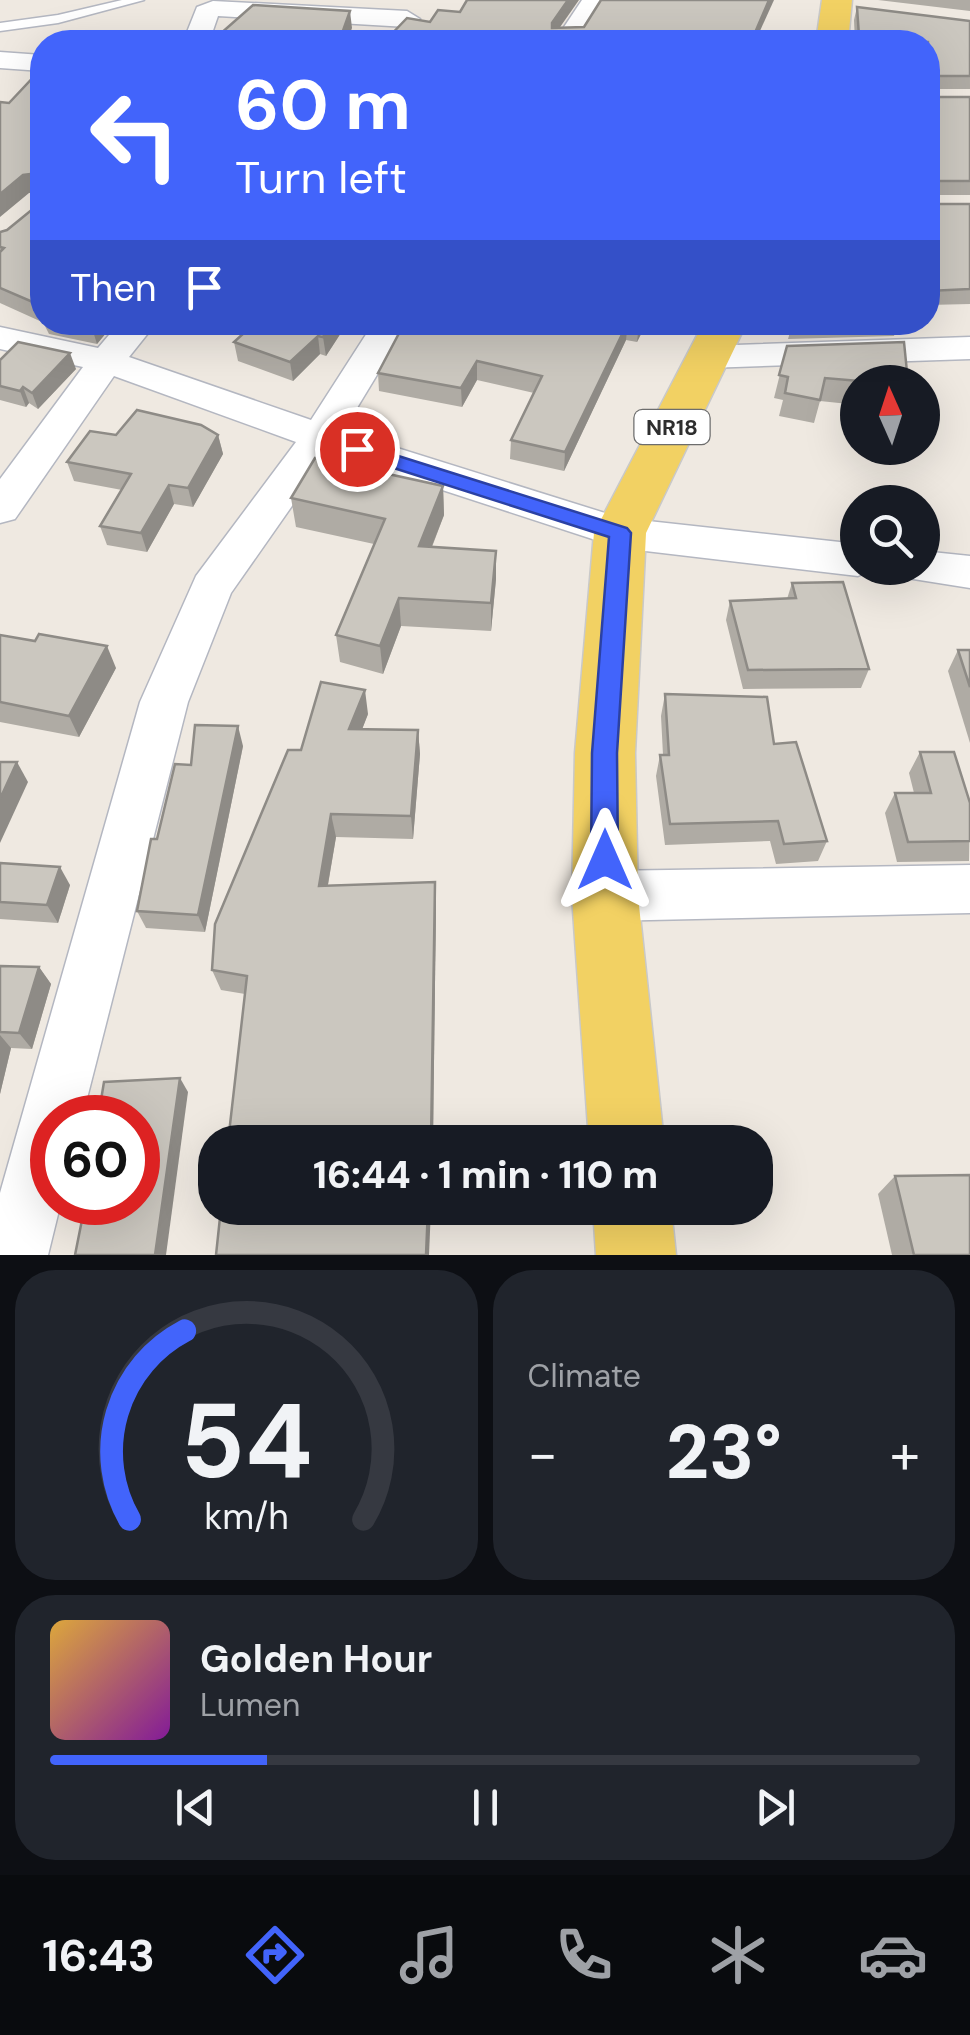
<!DOCTYPE html>
<html lang="en">
<head>
<meta charset="utf-8">
<style>
  body { margin:0; font-family:"DM Sans",sans-serif; background:#20242c; color:#f1f3f6; height:100vh; display:flex; flex-direction:column; font-size:38px; white-space:nowrap }
  * { box-sizing:border-box; margin:0 }
  p { font-size:32px; color:#9ea1a6 }
  .icon { flex:none; width:55px; height:55px; fill:none; stroke:currentColor; stroke-width:2; stroke-linecap:round; stroke-linejoin:round }
  .map { position:relative; height:1255px; overflow:hidden }
  .details { display:flex; flex-direction:column; gap:15px; padding:15px; background:#0d0f14; flex:1 }
  .details>* { flex:none }
  .guide { position:absolute; left:30px; top:30px; width:910px; height:305px; border-radius:40px; box-shadow:0 10px 40px #0002; background:#4264fb; color:#fff; overflow:hidden }
  .needle { width:65px; rotate:357deg }
  .controls { position:absolute; left:840px; top:365px; display:grid; gap:20px }
  .controls a { display:grid; place-items:center; width:100px; height:100px; border-radius:50%; background:#171b24; box-shadow:0 10px 40px #0002; font-size:50px }
  .speed { position:absolute; left:30px; top:1095px; display:flex; gap:20px; font-size:50px; font-weight:700; text-align:center }
  .speed>* { display:grid; place-content:center; width:130px; height:130px; border-radius:50%; background:#171b24; box-shadow:0 10px 40px #0002; line-height:1 }
  .speed .limit { border:15px solid #d22; background:#fff; color:#111 }
  .pin { position:absolute; display:grid; place-items:center; width:85px; height:85px; color:#fff; margin:-42px; border:5px solid #fff; border-radius:50%; box-shadow:0 2px 10px #0007 }
  .me { position:absolute; width:110px; margin:-55px; rotate:0deg; stroke-linejoin:round; filter:drop-shadow(0 0 8px #0008) }
  .turn { display:flex; align-items:center; gap:35px; height:210px; padding:0 40px; font-size:45px }
  .turn .icon { width:130px; height:130px; stroke-width:2.5 }
  .turn b { display:block; font-size:70px; line-height:85px }
  .then { display:flex; align-items:center; height:95px; padding:0 40px; background:#0003; gap:20px; font-size:38px }
  .big { font-size:75px; font-weight:800; line-height:1.1 }
  .details .tile { flex:1; display:flex; flex-direction:column; justify-content:center; gap:15px; min-width:0; padding:0 35px; border-radius:40px; background:#20242c }
  .details .dial { align-items:center; gap:0 }
  .dial svg { height:260px; overflow:visible; fill:none; stroke:#363941; stroke-width:7; stroke-linecap:round; text-anchor:middle }
  .dial text { fill:#f1f3f6; stroke:none }
  .song { display:flex; align-items:center; gap:30px }
  .cover { width:120px; height:120px; border-radius:15px; background:linear-gradient(135deg,hsl(40 70% 55%),hsl(290 70% 35%)) }
  .played { height:10px; border-radius:5px; background:linear-gradient(90deg,#4264fb 25%,#363941 25%) }
  .keys { display:flex; justify-content:space-around; direction:ltr }
  .heat { display:flex; justify-content:space-between; align-items:center; font-size:55px; direction:ltr }
  .details .tiles { flex:1; display:grid; gap:15px; grid-template-columns:1fr 1fr }
  .tile:last-child { grid-column:span 2 }
  .trip { position:absolute; left:198px; top:1125px; width:575px; height:100px; border-radius:40px; background:#171b24; box-shadow:0 10px 40px #0002; font-weight:800; line-height:100px; text-align:center }
  .tabs { display:flex; height:160px; justify-content:space-around; align-items:center; background:#090b0e; color:#9ea1a6 }
  .tabs .icon { width:70px; height:70px }
  .tabs .active { color:#4264fb }
  .tabs b { font-size:45px; color:#f1f3f6 }
  .map>svg:first-child { display:block }
  .lines { fill:none; stroke-linecap:round; stroke-linejoin:round }
  .lane-casing { stroke:#b4b7c1; stroke-width:3 }
  .street-casing { stroke:#b4b7c1; stroke-width:3 }
  .primary-casing { stroke:#c9c9c9; stroke-width:3 }
  .lane { fill:#fff; fill-rule:evenodd }
  .street { fill:#fff; fill-rule:evenodd }
  .primary { fill:#f2d163; fill-rule:evenodd }
  .wall { fill:#afaba4 }
  .shaded-wall { fill:#8e8b86 }
  .building { fill:#cbc7bf; stroke:#8e8b86; stroke-width:2.5 }
  .route { fill:#4264fb; stroke:#2b41a3; stroke-width:2.5 }
  .labels { text-anchor:middle; stroke-width:8; stroke-linejoin:round; paint-order:stroke }
  .shield { fill:#fff; stroke:#6d6d6d; stroke-width:2.5 }
  .shield-label { font-size:22px; font-weight:bold; fill:#2e2e2e }
</style>
</head>
<body>
<div class="map">
<svg width="970" height="1255" viewBox="0 0 970 1255">
  <rect width="100%" height="100%" fill="#efe9e1"/>
  <g class="lines">
    <!-- lane casing -->
    <g class="lane-casing">
      <polygon id="lane" points="122,0 144,0 58,23 0,31 0,23 58,15"/>
    </g>
    <!-- street casing -->
    <g class="street-casing">
      <g id="street">
        <polygon points="582,0 606,0 580,42 554,42"/>
        <polygon points="213,1 407,11 420,19 407,27 218,16 209,42 183,42 197,7"/>
        <polygon points="0,52 42,55 42,71 0,68"/>
        <polygon points="120,322 157,322 129,357 311,420 374,322 409,322 343,431 621,518 858,544 858,568 875,568 858,576 620,548 329,453 231,593 188,702 82,1118 52,1118 52,1202 61,1202 48,1255 0,1255 0,1193 140,702 196,576 296,442 114,376 15,519 0,523 0,479 83,367 0,349 0,327 98,348"/>
        <polygon points="970,337 970,359 707,368 694,365 689,357 694,349 707,346"/>
        <polygon points="922,551 970,556 970,588 907,578 901,568 922,568"/>
        <polygon points="970,865 970,913 605,921 586,913 578,896 586,879 605,871"/>
      </g>
    </g>
    <!-- primary casing -->
    <g class="primary-casing">
      <g id="primary">
        <polygon points="822,0 852,0 848,42 816,42"/>
        <polygon points="704,322 747,322 646,533 635,753 638,896 664,1142 589,1142 572,896 575,753 594,533"/>
        <polygon points="593,1208 671,1208 676,1255 596,1255"/>
      </g>
    </g>
    <!-- lane -->
    <use href="#lane" class="lane"/>
    <!-- street -->
    <use href="#street" class="street"/>
    <!-- primary -->
    <use href="#primary" class="primary"/>
  </g>
  <!-- wall -->
  <g class="wall">
    <polygon points="878,0 970,0 970,11"/>
    <polygon points="857,7 970,21 970,89 929,89 929,97 970,97 970,195 930,195 930,204 970,204 970,304 928,305 928,42 855,42 854,20"/>
    <polygon points="42,68 42,322 0,303 0,232 7,230 39,204 39,192 29,193 9,103"/>
    <polygon points="43,322 115,322 97,344 49,334"/>
    <polygon points="348,322 326,356 320,354 293,381 238,361 234,342"/>
    <polygon points="405,322 647,322 637,342 626,340 564,471 510,459 511,440 534,393 477,380 462,407 379,391 378,373"/>
    <polygon points="763,322 898,322 894,336 788,339 791,329"/>
    <polygon points="787,346 908,382 858,382 858,405 820,401 814,423 779,416 783,400 774,398"/>
    <polygon points="0,360 76,369 38,409 29,403 26,407 0,400"/>
    <polygon points="116,435 218,435 223,454 193,507 174,504 147,552 107,545 100,526 122,490 74,481 67,462"/>
    <polygon points="443,486 444,515 432,547 496,579 491,631 401,626 383,674 340,662 336,635 374,544 296,527 291,498"/>
    <polygon points="792,583 869,669 861,688 743,689 726,620 730,601 787,599"/>
    <polygon points="0,635 116,668 79,737 0,722"/>
    <polygon points="958,650 970,650 970,743 948,671"/>
    <polygon points="665,694 774,744 827,841 818,861 776,864 770,841 665,845 656,776 660,755 663,755 661,716"/>
    <polygon points="368,714 362,729 418,730 420,754 413,839 336,837 328,885 435,882 436,904 433,1142 228,1142 245,994 221,990 212,970 301,750"/>
    <polygon points="243,746 205,932 146,928 137,911 157,839 191,765"/>
    <polygon points="920,752 970,803 969,861 897,862 885,813 895,793 914,793 909,773"/>
    <polygon points="0,863 70,885 58,923 0,919"/>
    <polygon points="0,966 39,967 51,984 32,1049 11,1048 0,1094"/>
    <polygon points="895,1176 970,1255 892,1255 878,1194"/>
  </g>
  <!-- shaded-wall -->
  <g class="shaded-wall">
    <polygon points="568,0 579,0 551,40 552,23"/>
    <polygon points="769,0 774,0 755,42 751,42"/>
    <polygon points="350,11 352,28 347,42 339,42"/>
    <polygon points="39,173 42,191 29,193 0,217 0,194 23,175"/>
    <polygon points="93,322 115,322 97,344 91,325"/>
    <polygon points="333,322 348,322 326,356 323,337"/>
    <polygon points="628,322 626,340 564,471 565,452"/>
    <polygon points="640,322 647,322 637,342 639,324"/>
    <polygon points="318,336 320,354 293,381 290,362"/>
    <polygon points="70,353 76,369 38,409 32,393"/>
    <polygon points="477,361 477,380 462,407 461,388"/>
    <polygon points="23,387 29,403 26,407 20,391"/>
    <polygon points="218,435 223,454 193,507 188,488"/>
    <polygon points="169,485 174,504 147,552 141,533"/>
    <polygon points="443,486 444,515 421,574 419,546"/>
    <polygon points="496,551 496,579 491,631 491,603"/>
    <polygon points="399,598 401,626 383,674 380,646"/>
    <polygon points="107,646 116,668 79,737 69,716"/>
    <polygon points="365,690 368,714 353,753 349,729"/>
    <polygon points="238,726 243,746 205,932 198,915"/>
    <polygon points="418,730 420,754 413,839 411,816"/>
    <polygon points="17,762 28,782 0,843 0,799"/>
    <polygon points="331,814 336,837 324,907 319,886"/>
    <polygon points="60,867 70,885 58,923 47,905"/>
    <polygon points="435,882 436,904 433,1142 431,1142"/>
    <polygon points="39,967 51,984 32,1049 19,1033"/>
    <polygon points="0,1035 11,1048 0,1094"/>
    <polygon points="180,1078 188,1092 166,1255 155,1255"/>
    <polygon points="428,1208 431,1208 429,1255 426,1255"/>
  </g>
  <!-- building -->
  <g class="building">
    <polygon points="467,0 568,0 552,23 552,28 584,27 601,0 769,0 751,42 384,42 407,18 430,22 438,10 460,12"/>
    <polygon points="253,5 350,11 339,42 211,42"/>
    <polygon points="857,7 970,21 970,76 929,76 929,97 970,97 970,181 930,181 930,204 970,204 970,289 928,291 928,42 865,42 865,36 859,36"/>
    <polygon points="42,68 42,306 0,288 0,252 4,248 0,247 0,232 7,230 39,204 39,173 23,175 0,194 0,102 9,103"/>
    <polygon points="256,322 333,322 323,337 318,336 290,362 234,342"/>
    <polygon points="405,322 628,322 565,452 511,440 542,376 477,361 461,388 378,373"/>
    <polygon points="792,322 857,322 792,325"/>
    <polygon points="18,342 70,353 32,393 23,387 20,391 0,386 0,360"/>
    <polygon points="904,342 908,382 871,382 825,378 820,400 785,393 788,377 779,375 787,346"/>
    <polygon points="137,410 201,425 218,435 188,488 169,485 141,533 100,526 131,474 67,462 90,431 116,435"/>
    <polygon points="315,458 443,486 419,546 496,551 491,603 399,598 380,646 336,635 385,519 291,498"/>
    <polygon points="843,582 869,669 748,670 730,601 796,598 792,583"/>
    <polygon points="39,634 107,646 69,716 0,702 0,635 35,641"/>
    <polygon points="958,650 970,650 970,687"/>
    <polygon points="321,682 365,690 349,729 418,730 411,816 331,814 319,886 435,882 431,1142 228,1142 247,976 212,970 215,924 288,750 301,750"/>
    <polygon points="665,694 767,697 774,744 796,742 827,841 784,844 778,821 670,824 660,755 669,755"/>
    <polygon points="195,725 238,726 198,915 137,911 151,839 157,839 175,764 191,765"/>
    <polygon points="920,752 954,752 970,803 970,841 908,842 895,793 931,793"/>
    <polygon points="0,762 17,762 0,799"/>
    <polygon points="0,863 60,867 47,905 0,902"/>
    <polygon points="0,966 39,967 19,1033 0,1032"/>
    <polygon points="180,1078 155,1255 75,1255 84,1210 112,1208 113,1202 138,1202 138,1118 98,1118 104,1082"/>
    <polygon points="970,1175 970,1255 914,1255 895,1176"/>
    <polygon points="221,1208 428,1208 426,1255 216,1255"/>
  </g>
  <!-- route -->
  <polygon class="route" points="357,443 627,528 631,533 617,753 618,860 614,868 605,872 595,868 591,860 592,753 609,537 350,454 350,445"/>
  <g class="labels">
    <!-- shield labels -->
    <rect class="shield" x="634.5" y="410" width="75" height="34" rx="8"/>
    <g class="shield-label">
      <text x="672" y="435">NR18</text>
    </g>
  </g>
</svg>
<div class="controls">
<a><svg class="needle" viewBox="-14 -14 28 28"><path d="M0-13l5 13h-10z" fill="#e53935"/><path d="M0 13l5-13h-10z" fill="#9ea1a6"/></svg></a>
<a><svg class="icon" aria-label="search" viewBox="0 0 24 24"><circle cx="10" cy="10" r="6"/><path d="M15 15l6 6"/></svg></a>
</div>
<div class="speed"><div class="limit">60</div></div>
<div class="pin" style="left:357px;top:449px;background:#d93025"><svg class="icon" aria-label="arrive" viewBox="0 0 24 24"><path d="M6 21V4h12l-3 4 3 4H6"/></svg></div>
<svg class="me" style="left:605px;top:860px" viewBox="-20 -20 40 40"><path d="M0-17L14 15 0 8-14 15z" fill="#4264fb" stroke="#fff" stroke-width="4"/></svg>
<div class="trip">16:44 · 1 min · 110 m</div>
<div class="guide">
<div class="turn"><svg class="icon" aria-label="left" viewBox="0 0 24 24"><path d="M17 20v-9H6M10 6l-5 5 5 5"/></svg><div><b>60 m</b>Turn left</div></div>
<div class="then">Then<svg class="icon" aria-label="arrive" viewBox="0 0 24 24"><path d="M6 21V4h12l-3 4 3 4H6"/></svg></div>
</div>
</div>
<section class="details">
<div class="tiles">
<div class="tile dial"><svg viewBox="0 0 100 80">
<path d="M14 69A42 42 0 1 1 86 69"/>
<path d="M14 69A42 42 0 0 1 31 11" stroke="#4264fb"/>
<text x="50" y="56" font-size="32" font-weight="700">54</text>
<text x="50" y="72" font-size="11">km/h</text>
</svg></div>
<div class="tile"><p>Climate</p>
<div class="heat"><a>−</a><b class="big">23°</b><a>+</a></div>
</div>
<div class="tile">
<div class="song"><i class="cover"></i><div><b>Golden Hour</b><p>Lumen</p></div></div>
<div class="played"></div>
<div class="keys"><svg class="icon" aria-label="previous" viewBox="0 0 24 24"><path d="M18 5L8 12l10 7zM5 5v14"/></svg><svg class="icon" aria-label="pause" viewBox="0 0 24 24"><path d="M8 5v14M16 5v14"/></svg><svg class="icon" aria-label="next" viewBox="0 0 24 24"><path d="M6 5l10 7-10 7zM19 5v14"/></svg></div>
</div>
</div>
</section>
<nav class="tabs">
<b>16:43</b>
<svg class="icon active" aria-label="directions" viewBox="0 0 24 24"><path d="M12 3l9 9-9 9-9-9zM9 14v-3h6M13 9l2 2-2 2"/></svg>
<svg class="icon" aria-label="music" viewBox="0 0 24 24"><path d="M9 18V5l10-2v13"/><circle cx="6" cy="18" r="3"/><circle cx="16" cy="16" r="3"/></svg>
<svg class="icon" aria-label="phone" viewBox="0 0 24 24"><path d="M5 4h4l2 5-3 2q2 4 5 5l2-3 5 2v4C11 20 4 13 5 4z"/></svg>
<svg class="icon" aria-label="climate" viewBox="0 0 24 24"><path d="M12 3v18M4 7l16 10M4 17L20 7"/></svg>
<svg class="icon" aria-label="car" viewBox="0 0 24 24"><path d="M5 17H2v-5l4-1 3-4h7l3 4 3 1v5h-3M9 17h6M6 11h13"/><circle cx="7" cy="17" r="2"/><circle cx="17" cy="17" r="2"/></svg>
</nav>
</body>
</html>
